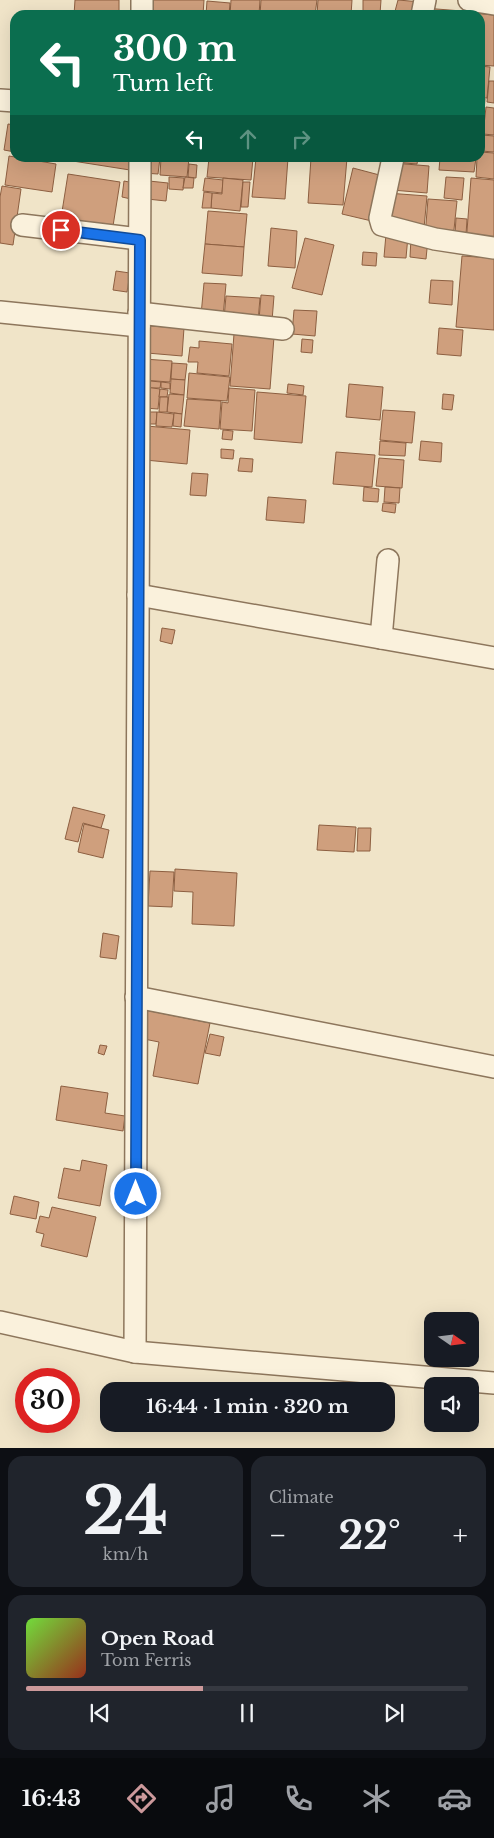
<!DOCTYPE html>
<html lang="en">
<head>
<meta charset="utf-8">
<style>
  body { margin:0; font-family:"Libre Baskerville",serif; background:#20242c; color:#f1f3f6; height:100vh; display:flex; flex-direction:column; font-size:19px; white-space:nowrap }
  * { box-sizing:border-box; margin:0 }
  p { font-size:16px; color:#9ea1a6 }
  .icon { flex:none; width:28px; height:28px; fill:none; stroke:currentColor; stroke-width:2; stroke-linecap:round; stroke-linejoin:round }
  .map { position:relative; height:1448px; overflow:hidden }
  .panel { display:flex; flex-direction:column; gap:8px; padding:8px; background:#0d0f14; flex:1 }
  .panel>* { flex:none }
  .top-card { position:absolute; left:10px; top:10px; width:475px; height:152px; border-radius:15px; box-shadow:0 5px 20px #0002; background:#0b6e4f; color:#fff; overflow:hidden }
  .needle { width:32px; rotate:104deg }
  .fabs { position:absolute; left:424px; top:1312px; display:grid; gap:10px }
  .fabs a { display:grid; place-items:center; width:55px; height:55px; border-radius:10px; background:#171b24; box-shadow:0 5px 20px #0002; font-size:25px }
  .speed { position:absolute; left:15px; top:1368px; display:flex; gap:10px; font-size:25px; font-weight:700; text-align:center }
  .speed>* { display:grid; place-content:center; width:65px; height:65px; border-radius:50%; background:#171b24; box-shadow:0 5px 20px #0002; line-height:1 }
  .speed .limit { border:8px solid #d22; background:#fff; color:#111 }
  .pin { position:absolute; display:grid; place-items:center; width:42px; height:42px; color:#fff; margin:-21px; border:2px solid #fff; border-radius:50%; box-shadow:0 1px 5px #0007 }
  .me { position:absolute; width:55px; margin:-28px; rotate:0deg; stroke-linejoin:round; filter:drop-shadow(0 0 4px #0008) }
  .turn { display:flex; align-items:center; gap:18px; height:105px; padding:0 20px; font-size:22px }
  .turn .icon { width:65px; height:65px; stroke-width:2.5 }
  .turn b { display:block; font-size:35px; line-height:42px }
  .lanes { display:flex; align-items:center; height:48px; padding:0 20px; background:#0003; justify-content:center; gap:25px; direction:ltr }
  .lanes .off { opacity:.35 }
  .big { font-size:38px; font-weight:800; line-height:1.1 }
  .panel .widget { flex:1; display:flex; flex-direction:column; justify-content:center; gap:8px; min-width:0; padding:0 18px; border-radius:15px; background:#20242c }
  .panel .dial { align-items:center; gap:0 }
  .dial b { font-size:65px; line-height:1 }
  .song { display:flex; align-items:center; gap:15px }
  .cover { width:60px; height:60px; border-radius:8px; background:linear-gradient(135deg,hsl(100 70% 55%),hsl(10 70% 35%)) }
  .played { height:5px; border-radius:2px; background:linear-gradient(90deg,#cc999b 40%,#363941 40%) }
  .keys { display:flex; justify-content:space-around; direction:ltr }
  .heat { display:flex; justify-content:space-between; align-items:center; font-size:28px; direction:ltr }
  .panel .tiles { flex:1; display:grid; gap:8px; grid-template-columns:1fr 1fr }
  .widget:last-child { grid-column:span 2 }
  .trip { position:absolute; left:100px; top:1382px; width:295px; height:50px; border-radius:15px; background:#171b24; box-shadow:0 5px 20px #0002; font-weight:800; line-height:50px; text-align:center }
  .tabs { display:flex; height:80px; justify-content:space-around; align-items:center; background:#090b0e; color:#9ea1a6 }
  .tabs .icon { width:35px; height:35px }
  .tabs .active { color:#cc999b }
  .tabs b { font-size:22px; color:#f1f3f6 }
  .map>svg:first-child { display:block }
  .building { fill:#cf9f7d; stroke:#8d5f41 }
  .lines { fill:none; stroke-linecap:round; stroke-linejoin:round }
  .minor-casing { stroke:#8d765c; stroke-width:24 }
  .minor { stroke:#faf1dc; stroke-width:21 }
  .route-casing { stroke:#114b97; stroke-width:12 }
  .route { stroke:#1a73e8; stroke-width:9 }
</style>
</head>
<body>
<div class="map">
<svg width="494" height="1448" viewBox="0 0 494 1448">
  <rect width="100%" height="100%" fill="#f0e4c8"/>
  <!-- building -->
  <g class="building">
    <polygon points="75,0 119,0 119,12 110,11 109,15 74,15"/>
    <polygon points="150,0 204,0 203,15 149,15"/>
    <polygon points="231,0 260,0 259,15 230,15"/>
    <polygon points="261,0 317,0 315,15 260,15"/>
    <polygon points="318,0 352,0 351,15 317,15"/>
    <polygon points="363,0 381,0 380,14 363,12"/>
    <polygon points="398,0 421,2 418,15 394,15"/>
    <polygon points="207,1 230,3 229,15 206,15"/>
    <polygon points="424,8 462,11 461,15 423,15"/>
    <polygon points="463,12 494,15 494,66 480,65 480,15 463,15"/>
    <polygon points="480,66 490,67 487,98 480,98"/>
    <polygon points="489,81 494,81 494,103 487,102"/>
    <polygon points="480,99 485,99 481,145 480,145"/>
    <polygon points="486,107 494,108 494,135 483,134"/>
    <polygon points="8,124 15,125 15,152 4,150"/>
    <polygon points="482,135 494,136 494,152 481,151"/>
    <polygon points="480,152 494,153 494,179 476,177 477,158 480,158"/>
    <polygon points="9,156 56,164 52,192 5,185"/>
    <polygon points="60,158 132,158 130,170 60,159"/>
    <polygon points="145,158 160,158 158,174 143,173"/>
    <polygon points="161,158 189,158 187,177 160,175"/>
    <polygon points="209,158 253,158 251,180 207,177"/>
    <polygon points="256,158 288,158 285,199 252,197"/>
    <polygon points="311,158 347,158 343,205 308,203"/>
    <polygon points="394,158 418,158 417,164 393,162"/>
    <polygon points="440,158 476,158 474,172 439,170"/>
    <polygon points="394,163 429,166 427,193 392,190"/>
    <polygon points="189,164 197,165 196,178 188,177"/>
    <polygon points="353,168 387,177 376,222 342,214"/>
    <polygon points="68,174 120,182 113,226 61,218"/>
    <polygon points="169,177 184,178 183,190 169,189"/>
    <polygon points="185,177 194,178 193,188 183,188"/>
    <polygon points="446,177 464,178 462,200 444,198"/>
    <polygon points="205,178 223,180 222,193 203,191"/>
    <polygon points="223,178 243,180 240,211 211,208 212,193 222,194"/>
    <polygon points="471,178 494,180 494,246 466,244"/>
    <polygon points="124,181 134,183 131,199 122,197"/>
    <polygon points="149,181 168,183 166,201 147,199"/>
    <polygon points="243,182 250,182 248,207 241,207"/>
    <polygon points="2,186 21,189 13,245 0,243 0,197"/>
    <polygon points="204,192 212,193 211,208 202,208"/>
    <polygon points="387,193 427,196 424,228 385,225"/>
    <polygon points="428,199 457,201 453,239 425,236"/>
    <polygon points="208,211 247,214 244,247 205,244"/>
    <polygon points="456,218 467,219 466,235 455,234"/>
    <polygon points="271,228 297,231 295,268 268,266"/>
    <polygon points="386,234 408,236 406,258 384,257"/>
    <polygon points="305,238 334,245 322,295 292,288"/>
    <polygon points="411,238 428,239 426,259 410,257"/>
    <polygon points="205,244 244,247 242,276 202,273"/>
    <polygon points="363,252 377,253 376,266 362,265"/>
    <polygon points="462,256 494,258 494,330 456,327"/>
    <polygon points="116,271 130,273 127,292 113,290"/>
    <polygon points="431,280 453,281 452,305 429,303"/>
    <polygon points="204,283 226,284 223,317 201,315"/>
    <polygon points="261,295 274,296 272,321 259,320"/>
    <polygon points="226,296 260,298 258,321 224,318"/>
    <polygon points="294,310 317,311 315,336 292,334"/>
    <polygon points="149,326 184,328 182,356 147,353"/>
    <polygon points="439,328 463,330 461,356 437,354"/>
    <polygon points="234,334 274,337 270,389 230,386"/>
    <polygon points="302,339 313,340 312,353 301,352"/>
    <polygon points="199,341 232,344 229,376 197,373 198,362 188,362 190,347 199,348"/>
    <polygon points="144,359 172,361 170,382 142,380"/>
    <polygon points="172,363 187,364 185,380 171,379"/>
    <polygon points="189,373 230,377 227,401 187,398"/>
    <polygon points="171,379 185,380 184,395 170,393"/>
    <polygon points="150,381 161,382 160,388 150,388"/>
    <polygon points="161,382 170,383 170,389 161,388"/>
    <polygon points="288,384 304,386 303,395 287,393"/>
    <polygon points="349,384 383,387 380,420 346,417"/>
    <polygon points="145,387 160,389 158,409 144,408"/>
    <polygon points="229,388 255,390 252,431 220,429 222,402 228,403"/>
    <polygon points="160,389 168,390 167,397 159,397"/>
    <polygon points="257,392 306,396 302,443 254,439"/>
    <polygon points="169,394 184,395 182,414 167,412"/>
    <polygon points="443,394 454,395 452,410 442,409"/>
    <polygon points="160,397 168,397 167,412 159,412"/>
    <polygon points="187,399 221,401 219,429 184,426"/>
    <polygon points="383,410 415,412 412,443 380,440"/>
    <polygon points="149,412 157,412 156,424 148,424"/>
    <polygon points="157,412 174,414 172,427 156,426"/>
    <polygon points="174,413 182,414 181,427 173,426"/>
    <polygon points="147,426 190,430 187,464 145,460"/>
    <polygon points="223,430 233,431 232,440 222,439"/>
    <polygon points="380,441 406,443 405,456 379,455"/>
    <polygon points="421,441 442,443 441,462 419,460"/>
    <polygon points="221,449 234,450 233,459 221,458"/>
    <polygon points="336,452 375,455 372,487 333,484"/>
    <polygon points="240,458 253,459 252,472 238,471"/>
    <polygon points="379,458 404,460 402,488 376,486"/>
    <polygon points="192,473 208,474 206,496 190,495"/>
    <polygon points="364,487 379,489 378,502 363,501"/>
    <polygon points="385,487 400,488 399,503 384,502"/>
    <polygon points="268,497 306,500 304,523 266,520"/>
    <polygon points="383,503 396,504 395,513 382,511"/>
    <polygon points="162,628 175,630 172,644 160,641"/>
    <polygon points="73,807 105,815 101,828 83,823 78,842 65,839"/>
    <polygon points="84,824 109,830 103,858 78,852"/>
    <polygon points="319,825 356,827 354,852 317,850"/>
    <polygon points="358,828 371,828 370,851 357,851"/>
    <polygon points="175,869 237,873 234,926 192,924 193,892 174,891"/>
    <polygon points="150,871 174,872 172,907 148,906"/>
    <polygon points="103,933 119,936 116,959 100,957"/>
    <polygon points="145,1010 210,1023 198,1084 153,1076 159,1042 139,1038"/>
    <polygon points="210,1034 224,1037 220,1056 205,1053"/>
    <polygon points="100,1045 107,1046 104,1055 98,1053"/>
    <polygon points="61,1086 108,1093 105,1113 125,1116 123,1131 56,1120"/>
    <polygon points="82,1160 107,1165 100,1206 58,1198 64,1168 80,1171"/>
    <polygon points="14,1196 39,1202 36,1219 10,1214"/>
    <polygon points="52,1207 96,1217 87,1257 41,1246 44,1234 36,1232 40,1216 49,1218"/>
  </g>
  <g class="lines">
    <!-- minor casing -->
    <g class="minor-casing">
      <g id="minor">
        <polyline points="469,0 494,4"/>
        <polyline points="142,15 142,0"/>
        <polyline points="422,15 425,0"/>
        <polyline points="0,100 15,101"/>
        <polyline points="393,158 380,218 382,225 435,239 494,248"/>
        <polyline points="22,225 139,239"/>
        <polyline points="0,312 139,326"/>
        <polyline points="139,313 283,329"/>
        <polyline points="138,595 494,658"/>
        <polyline points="381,638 388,560"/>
        <polyline points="136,997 494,1067"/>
        <polyline points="0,1322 135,1352 494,1383"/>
        <polyline points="135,1352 140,158"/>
      </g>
    </g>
    <!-- minor -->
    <use href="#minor" class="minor"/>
  </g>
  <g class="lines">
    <!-- route casing -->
    <g class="route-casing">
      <polyline id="route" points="61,230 140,240 136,1194"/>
    </g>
    <!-- route -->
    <use href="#route" class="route"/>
  </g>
</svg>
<div class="fabs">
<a><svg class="needle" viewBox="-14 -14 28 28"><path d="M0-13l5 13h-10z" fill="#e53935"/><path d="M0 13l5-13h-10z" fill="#9ea1a6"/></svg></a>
<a><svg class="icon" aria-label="sound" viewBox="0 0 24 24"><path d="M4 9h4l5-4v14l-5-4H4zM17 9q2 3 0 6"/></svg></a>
</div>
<div class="speed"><div class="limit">30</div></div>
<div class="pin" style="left:61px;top:230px;background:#d93025"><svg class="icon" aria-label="arrive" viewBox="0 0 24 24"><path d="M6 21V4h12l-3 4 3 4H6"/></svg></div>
<svg class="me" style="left:136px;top:1194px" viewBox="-20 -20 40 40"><circle r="17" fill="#1a73e8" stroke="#fff" stroke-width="3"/><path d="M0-11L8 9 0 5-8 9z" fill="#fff"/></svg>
<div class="trip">16:44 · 1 min · 320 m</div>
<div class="top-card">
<div class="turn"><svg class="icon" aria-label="left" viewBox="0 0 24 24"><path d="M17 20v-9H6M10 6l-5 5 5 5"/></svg><div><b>300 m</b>Turn left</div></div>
<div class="lanes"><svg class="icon" aria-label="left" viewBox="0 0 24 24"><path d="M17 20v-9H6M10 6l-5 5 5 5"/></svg><svg class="icon off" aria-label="ahead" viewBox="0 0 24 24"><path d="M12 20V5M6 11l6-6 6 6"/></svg><svg class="icon off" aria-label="right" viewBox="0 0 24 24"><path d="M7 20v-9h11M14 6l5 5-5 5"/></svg></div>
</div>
</div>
<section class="panel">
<div class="tiles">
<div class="widget dial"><b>24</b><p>km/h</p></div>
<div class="widget"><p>Climate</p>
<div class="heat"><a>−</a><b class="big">22°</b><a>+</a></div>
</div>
<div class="widget">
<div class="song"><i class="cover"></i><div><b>Open Road</b><p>Tom Ferris</p></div></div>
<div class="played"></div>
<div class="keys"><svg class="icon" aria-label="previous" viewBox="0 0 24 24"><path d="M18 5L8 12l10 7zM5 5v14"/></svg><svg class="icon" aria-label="pause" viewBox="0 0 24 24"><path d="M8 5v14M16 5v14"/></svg><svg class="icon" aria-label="next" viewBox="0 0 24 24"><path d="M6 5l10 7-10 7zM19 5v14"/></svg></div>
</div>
</div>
</section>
<nav class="tabs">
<b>16:43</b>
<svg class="icon active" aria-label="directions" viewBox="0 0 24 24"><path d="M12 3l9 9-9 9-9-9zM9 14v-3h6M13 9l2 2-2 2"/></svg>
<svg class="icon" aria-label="music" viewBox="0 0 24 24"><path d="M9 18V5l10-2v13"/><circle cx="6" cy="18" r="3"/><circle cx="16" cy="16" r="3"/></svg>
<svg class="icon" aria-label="phone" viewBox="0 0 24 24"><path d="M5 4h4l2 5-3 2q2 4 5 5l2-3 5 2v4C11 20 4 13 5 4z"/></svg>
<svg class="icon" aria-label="climate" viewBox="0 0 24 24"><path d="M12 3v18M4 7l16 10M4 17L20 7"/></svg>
<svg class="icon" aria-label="car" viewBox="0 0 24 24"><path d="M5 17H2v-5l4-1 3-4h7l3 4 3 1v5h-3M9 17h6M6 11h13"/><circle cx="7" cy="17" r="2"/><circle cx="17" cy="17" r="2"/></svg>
</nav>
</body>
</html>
